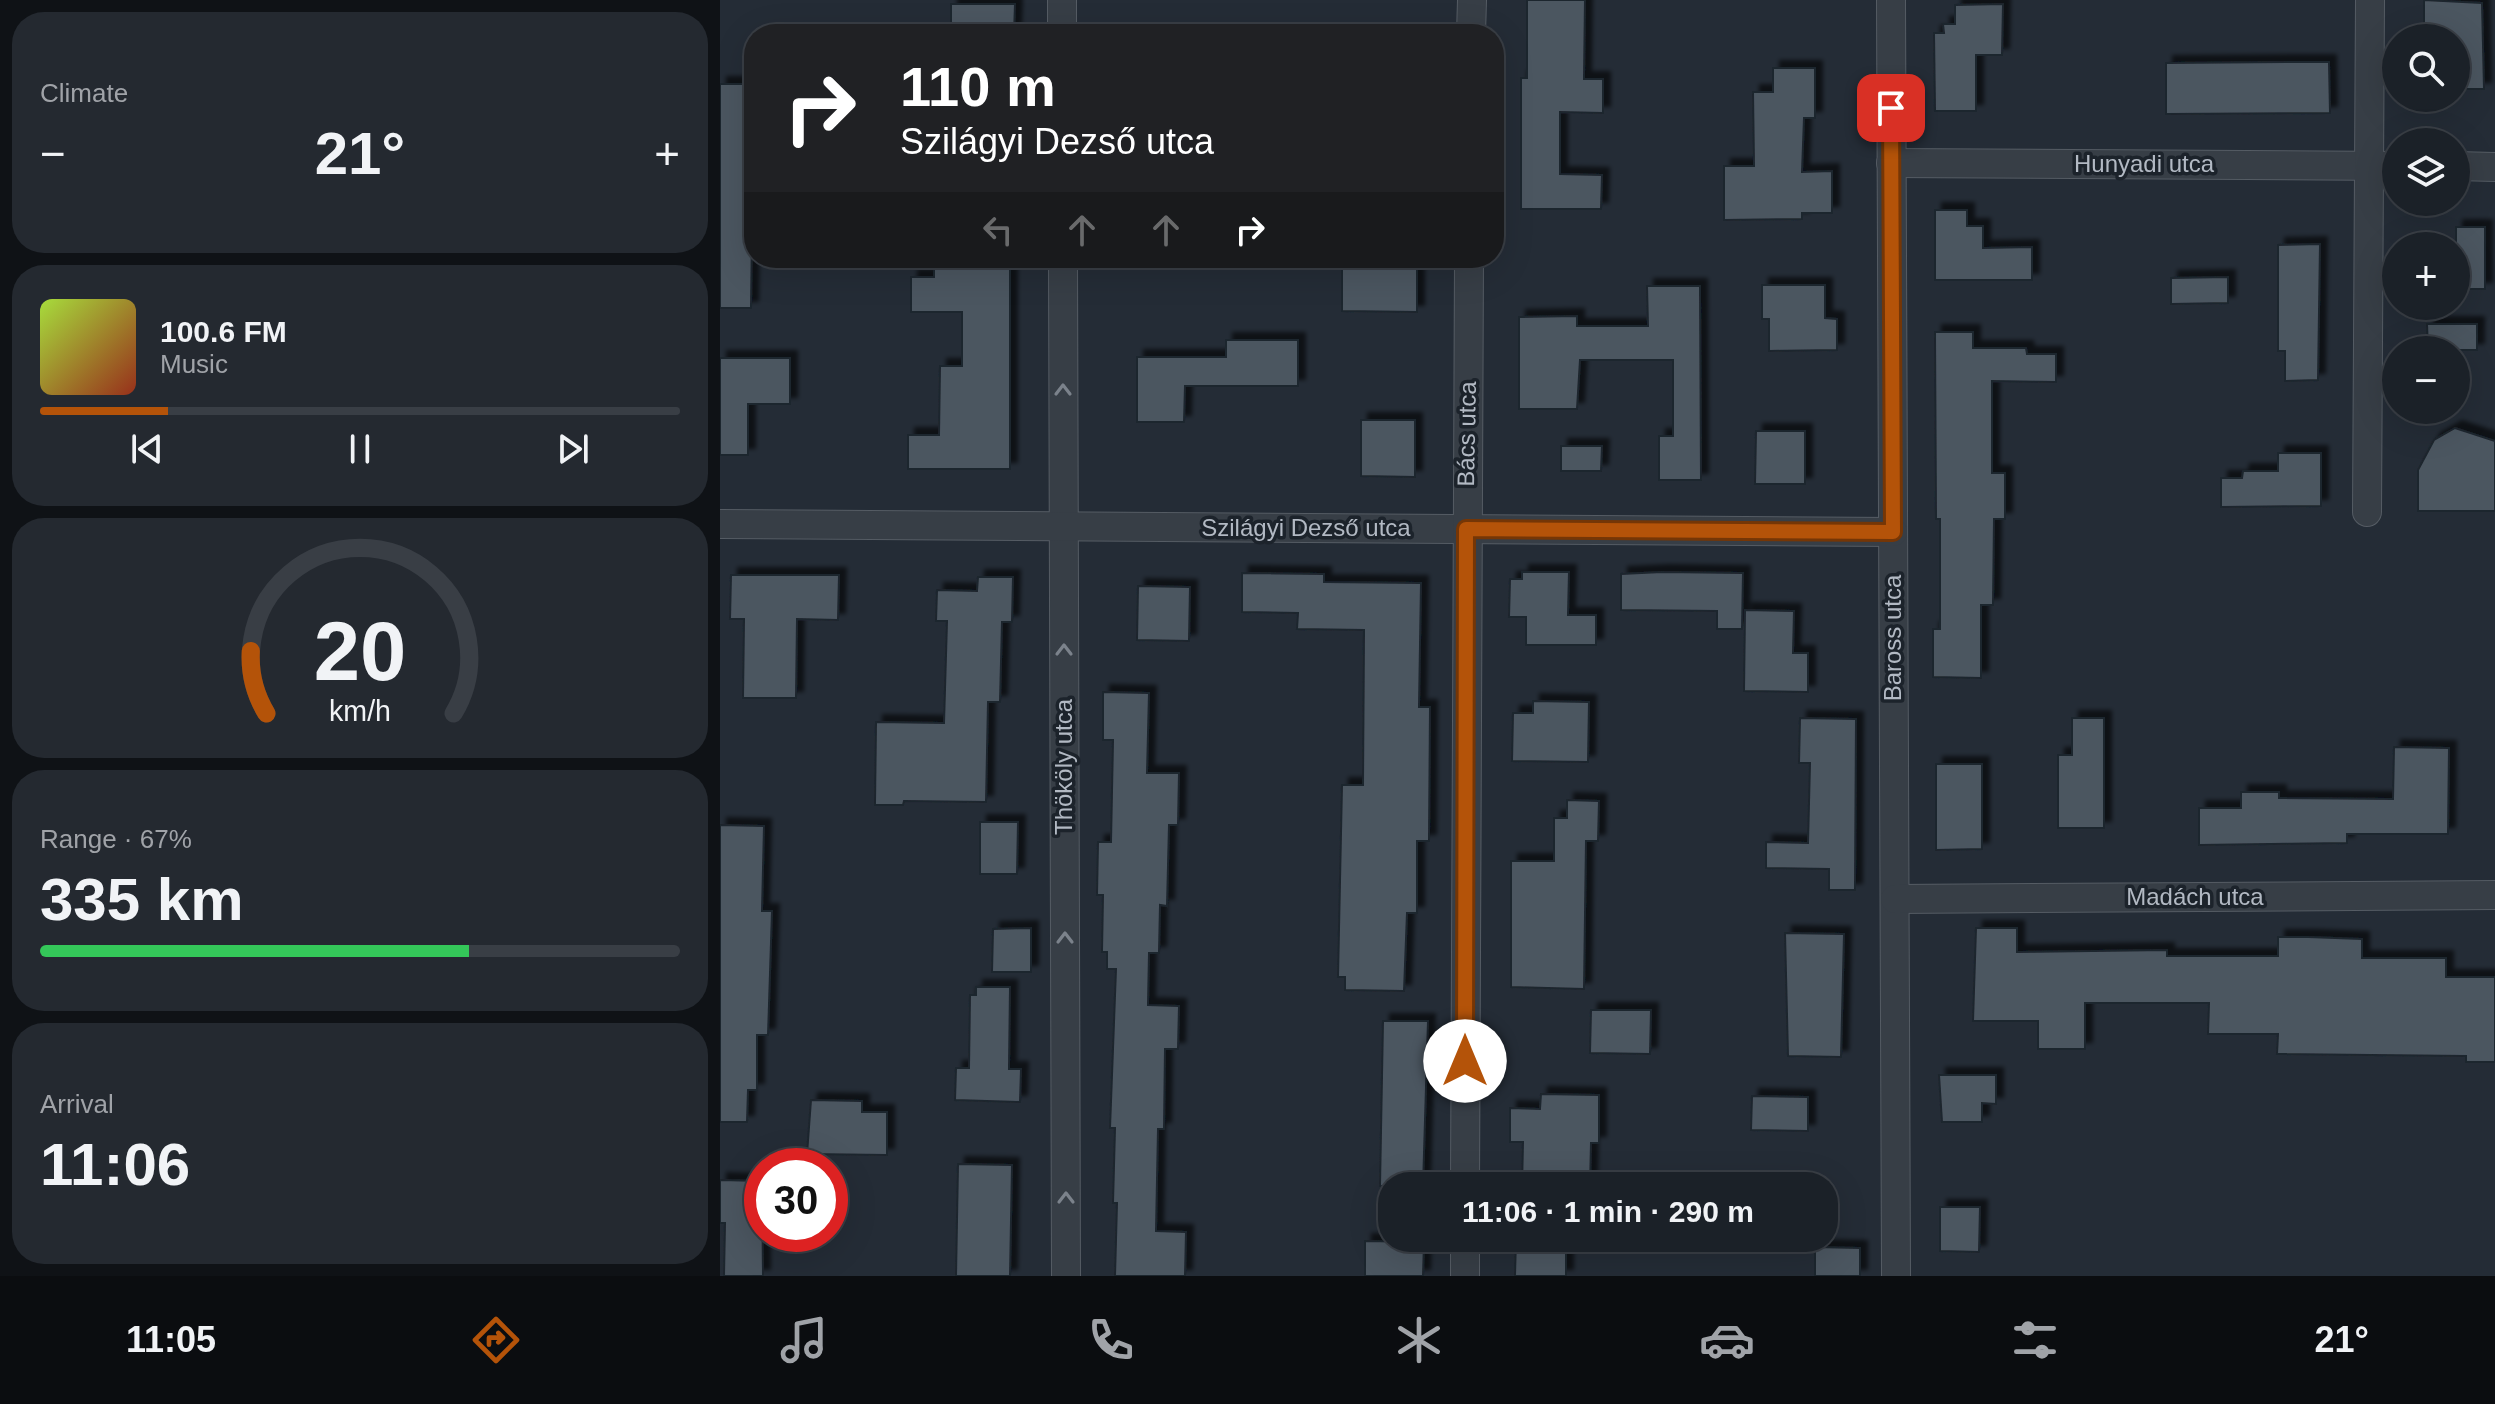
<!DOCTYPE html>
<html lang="en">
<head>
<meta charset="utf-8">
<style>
  body { margin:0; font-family:Arial,sans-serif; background:#242930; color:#f1f3f6; height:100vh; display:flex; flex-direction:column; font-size:30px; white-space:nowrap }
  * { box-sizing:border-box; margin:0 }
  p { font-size:26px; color:#a0a3a8 }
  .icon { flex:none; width:44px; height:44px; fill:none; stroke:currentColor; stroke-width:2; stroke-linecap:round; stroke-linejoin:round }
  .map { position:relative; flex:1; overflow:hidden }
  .details { display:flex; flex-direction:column; gap:12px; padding:12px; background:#0f1216; width:720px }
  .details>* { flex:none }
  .banner { position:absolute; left:24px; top:24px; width:760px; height:244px; border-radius:32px; box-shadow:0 8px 32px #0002,0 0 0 2px #393e45; background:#202124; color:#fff; overflow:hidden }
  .buttons { position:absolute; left:1662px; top:24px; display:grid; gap:16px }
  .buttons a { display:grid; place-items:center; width:88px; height:88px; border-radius:50%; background:#1b2128; box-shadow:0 8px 32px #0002,0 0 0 2px #393e45; font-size:40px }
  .speed { position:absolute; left:24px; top:1148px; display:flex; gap:16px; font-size:40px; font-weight:700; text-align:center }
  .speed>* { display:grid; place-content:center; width:104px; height:104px; border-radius:50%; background:#1b2128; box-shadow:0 8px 32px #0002,0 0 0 2px #393e45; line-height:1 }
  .speed .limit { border:12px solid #d22; background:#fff; color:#111 }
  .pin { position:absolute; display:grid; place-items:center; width:68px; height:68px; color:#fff; margin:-34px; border-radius:16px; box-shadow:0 4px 12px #0006 }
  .me { position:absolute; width:88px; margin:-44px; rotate:0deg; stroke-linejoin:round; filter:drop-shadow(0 0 6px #0008) }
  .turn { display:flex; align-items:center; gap:28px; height:168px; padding:0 24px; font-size:36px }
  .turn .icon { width:104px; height:104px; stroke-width:2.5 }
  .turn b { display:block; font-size:56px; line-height:68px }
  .lanes { display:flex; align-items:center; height:76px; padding:0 24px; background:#0003; justify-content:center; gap:40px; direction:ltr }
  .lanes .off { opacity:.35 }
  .big { font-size:60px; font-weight:600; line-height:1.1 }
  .details .widget { flex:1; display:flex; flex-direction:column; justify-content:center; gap:12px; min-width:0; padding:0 28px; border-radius:32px; background:#242930 }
  .details .dial { align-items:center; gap:0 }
  .dial svg { height:208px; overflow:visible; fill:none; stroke:#393e45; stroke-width:7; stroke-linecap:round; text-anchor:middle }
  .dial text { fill:#f1f3f6; stroke:none }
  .song { display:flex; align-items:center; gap:24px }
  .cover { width:96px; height:96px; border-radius:12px; background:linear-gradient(135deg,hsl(80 70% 55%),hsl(10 70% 35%)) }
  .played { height:8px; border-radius:4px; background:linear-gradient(90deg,#b45309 20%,#393e45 20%) }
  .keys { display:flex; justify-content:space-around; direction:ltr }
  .heat { display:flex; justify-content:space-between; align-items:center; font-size:44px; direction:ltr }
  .charge { height:12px; border-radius:6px; background:linear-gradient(90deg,#34c759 67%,#393e45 0) }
  .trip { position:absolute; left:658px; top:1172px; width:460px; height:80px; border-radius:32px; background:#1b2128; box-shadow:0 8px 32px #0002,0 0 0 2px #393e45; font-weight:600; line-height:80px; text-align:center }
  .dock { display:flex; height:128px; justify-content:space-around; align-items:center; background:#0b0d10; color:#a0a3a8 }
  .dock .icon { width:56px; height:56px }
  .dock .on { color:#b45309 }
  .dock b { font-size:36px; color:#f1f3f6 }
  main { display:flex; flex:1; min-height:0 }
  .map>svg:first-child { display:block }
  .building { fill:#4c5661; stroke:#1e252d; stroke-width:2; filter:url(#shadow) }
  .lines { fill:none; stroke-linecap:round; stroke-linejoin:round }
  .street-casing { stroke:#555c64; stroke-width:30 }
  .street { stroke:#373e46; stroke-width:28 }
  .oneway { stroke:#7b828b }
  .route-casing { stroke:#753606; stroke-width:20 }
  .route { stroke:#b45309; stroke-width:14 }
  .labels { text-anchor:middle; stroke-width:7; stroke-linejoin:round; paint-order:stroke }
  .street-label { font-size:24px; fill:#b2b9c3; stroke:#1c232b }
</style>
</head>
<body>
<main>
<section class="details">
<div class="widget"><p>Climate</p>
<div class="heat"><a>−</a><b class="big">21°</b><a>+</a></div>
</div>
<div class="widget">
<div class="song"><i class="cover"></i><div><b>100.6 FM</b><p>Music</p></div></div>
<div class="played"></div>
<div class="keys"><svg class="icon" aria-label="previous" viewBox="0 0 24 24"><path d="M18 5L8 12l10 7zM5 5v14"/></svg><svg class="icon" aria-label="pause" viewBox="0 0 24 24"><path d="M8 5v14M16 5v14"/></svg><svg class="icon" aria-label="next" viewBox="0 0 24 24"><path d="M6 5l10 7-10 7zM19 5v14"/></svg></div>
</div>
<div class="widget dial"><svg viewBox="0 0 100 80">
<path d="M14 69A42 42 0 1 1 86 69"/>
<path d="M14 69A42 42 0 0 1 8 45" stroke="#b45309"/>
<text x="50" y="56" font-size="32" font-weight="700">20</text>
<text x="50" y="72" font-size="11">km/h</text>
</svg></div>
<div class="widget"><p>Range · 67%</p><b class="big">335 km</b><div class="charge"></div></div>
<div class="widget"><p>Arrival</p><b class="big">11:06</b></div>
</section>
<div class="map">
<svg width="1775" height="1276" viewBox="0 0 1775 1276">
  <defs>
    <filter id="shadow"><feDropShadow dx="7" dy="-7" stdDeviation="2" flood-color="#0009"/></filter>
  </defs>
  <rect width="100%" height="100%" fill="#242c36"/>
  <!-- building -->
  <g class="building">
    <polygon points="807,0 865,0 864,79 883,79 883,113 840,112 840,174 882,175 881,209 801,209 801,78 807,78"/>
    <polygon points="1704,0 1762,3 1764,89 1736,89 1736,38 1704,38"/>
    <polygon points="231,4 295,4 294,34 231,34"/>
    <polygon points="1283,4 1282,55 1256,55 1256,111 1215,111 1214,33 1224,33 1223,24 1235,24 1235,5"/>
    <polygon points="1567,62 1609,62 1610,113 1446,114 1446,63"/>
    <polygon points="1053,68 1095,68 1095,118 1084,118 1082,172 1112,171 1112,213 1082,213 1082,219 1004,220 1004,166 1034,166 1033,92 1053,92"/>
    <polygon points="0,84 34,84 31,308 0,308"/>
    <polygon points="1215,210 1247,210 1247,226 1263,226 1263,248 1312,247 1312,280 1215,280"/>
    <rect x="1736" y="227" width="29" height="62"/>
    <polygon points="1600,244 1598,380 1565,381 1565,351 1558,351 1558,245"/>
    <polygon points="238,258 290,258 290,469 188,469 188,435 219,435 220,366 242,366 242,312 191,312 191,277 214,277 214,260"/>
    <polygon points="622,269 697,269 697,312 622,311"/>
    <polygon points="1508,277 1508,303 1451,304 1451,278"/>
    <polygon points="1042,285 1105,285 1105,318 1117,319 1117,350 1049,351 1049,319 1042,319"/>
    <polygon points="927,286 980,286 981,480 939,480 939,436 953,436 953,360 860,360 857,409 799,409 799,317 857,316 857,326 928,326"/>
    <polygon points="1707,324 1757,324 1757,350 1708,350"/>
    <polygon points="1215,332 1253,332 1253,348 1306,348 1307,354 1336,354 1336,382 1272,381 1272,473 1285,473 1285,519 1274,519 1273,605 1261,605 1261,678 1213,677 1213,629 1220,629 1220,519 1216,519"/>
    <polygon points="506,340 578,340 578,386 465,386 464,422 417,422 417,357 506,357"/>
    <polygon points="0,358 70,358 70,404 28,404 28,455 0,455"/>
    <polygon points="641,420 695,420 695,477 641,476"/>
    <polygon points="1735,428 1775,441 1775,511 1698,511 1698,470 1714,440"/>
    <polygon points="1036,431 1085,431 1085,484 1035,484"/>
    <polygon points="841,446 882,446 881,471 841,471"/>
    <polygon points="1558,453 1601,453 1601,506 1501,507 1501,478 1522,478 1523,471 1558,471"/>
    <polygon points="802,572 849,572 848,615 876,615 876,645 806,645 806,617 789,617 790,579 802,579"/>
    <polygon points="942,572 1023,573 1022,629 997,629 997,611 901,610 901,574"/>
    <polygon points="522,573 604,574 604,582 701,583 699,707 710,707 709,841 697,841 697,913 687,913 684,991 625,990 625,977 618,977 622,785 643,785 644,630 577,629 578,613 522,612"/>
    <polygon points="11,575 119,575 118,620 77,619 76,698 23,698 24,619 10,619"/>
    <polygon points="258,577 293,577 292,622 282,622 280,702 268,702 266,802 184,801 183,805 155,805 156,722 224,723 227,621 216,621 217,590 257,591"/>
    <polygon points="418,586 470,587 469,641 417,640"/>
    <polygon points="1025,610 1074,611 1073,653 1088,653 1088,692 1024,691"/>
    <polygon points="383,692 429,693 427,773 459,773 458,825 449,825 447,906 440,905 439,953 429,953 428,1005 459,1006 458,1049 445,1049 444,1129 438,1129 436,1231 466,1232 465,1276 395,1276 397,1203 393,1203 395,1128 390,1128 396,969 387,969 387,952 382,952 383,895 377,895 378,842 391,842 393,740 383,740"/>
    <polygon points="813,701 869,702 868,762 792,761 793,713 813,713"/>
    <polygon points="1080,718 1136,719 1135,890 1109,890 1109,869 1046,868 1046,842 1088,843 1090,763 1079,763"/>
    <polygon points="1352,718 1384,718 1384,828 1338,828 1338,755 1352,755"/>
    <polygon points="1674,747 1729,748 1728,834 1627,834 1627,843 1479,845 1479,808 1521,808 1521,792 1559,792 1559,798 1673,799"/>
    <polygon points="1216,764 1262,764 1262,849 1216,850"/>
    <polygon points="847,800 879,801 878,841 866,841 864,989 791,987 791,861 834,861 834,818 847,818"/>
    <polygon points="260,822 298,822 297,874 260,874"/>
    <polygon points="0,825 44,826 42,911 52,911 48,1035 37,1035 37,1090 28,1090 27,1122 0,1122"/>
    <polygon points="311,928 311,972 272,972 273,929"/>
    <polygon points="1256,928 1297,928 1297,952 1447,950 1447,956 1558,956 1558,937 1588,937 1642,939 1642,958 1726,958 1726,977 1775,977 1775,1062 1746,1062 1746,1056 1557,1054 1558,1034 1488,1034 1489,1003 1365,1003 1365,1049 1318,1049 1318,1021 1253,1021"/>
    <polygon points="1065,933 1124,934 1121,1057 1068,1056"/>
    <polygon points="256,987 290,987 289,1069 301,1069 300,1102 235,1100 236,1068 249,1068 250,995 256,995"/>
    <polygon points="871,1010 931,1010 930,1054 870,1053"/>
    <polygon points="663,1021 708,1021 703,1186 660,1186"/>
    <polygon points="1219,1075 1276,1075 1276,1104 1262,1103 1262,1122 1222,1122"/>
    <polygon points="821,1094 879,1095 879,1143 871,1143 870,1186 802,1186 803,1142 790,1142 790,1108 820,1109"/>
    <polygon points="1032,1096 1088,1097 1088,1131 1031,1130"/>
    <polygon points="91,1100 142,1101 142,1112 167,1112 167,1155 87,1154"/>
    <polygon points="238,1164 292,1165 290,1276 236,1276"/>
    <polygon points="0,1180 42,1181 43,1276 4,1276 5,1223 0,1223"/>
    <polygon points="1220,1207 1260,1207 1259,1252 1220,1251"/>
    <polygon points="796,1238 846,1238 846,1276 795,1276"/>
    <polygon points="645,1241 704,1242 703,1276 645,1276"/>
    <polygon points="1095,1247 1140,1248 1140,1276 1095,1276"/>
  </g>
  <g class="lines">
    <!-- street casing -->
    <g class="street-casing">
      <g id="street">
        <polyline points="342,0 342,34"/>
        <polyline points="1171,0 1176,1276"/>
        <polyline points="751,34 752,0"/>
        <polyline points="1171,163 1676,166"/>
        <polyline points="1736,166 1775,167"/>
        <polyline points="343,258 346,1276"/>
        <polyline points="1647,512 1650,0"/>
        <polyline points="0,524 1173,532"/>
        <polyline points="1175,899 1775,895"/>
        <polyline points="745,1186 749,258"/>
        <polyline points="745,1276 745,1238"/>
      </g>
    </g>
    <!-- street -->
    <use href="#street" class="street"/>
  </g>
  <!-- one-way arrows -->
  <defs><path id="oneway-chevron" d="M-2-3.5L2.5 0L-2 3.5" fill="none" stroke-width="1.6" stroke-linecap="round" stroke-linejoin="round" transform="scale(2)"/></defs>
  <g class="oneway">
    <use href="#oneway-chevron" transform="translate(343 390) rotate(-90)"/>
    <use href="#oneway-chevron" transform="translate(344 650) rotate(-90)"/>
    <use href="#oneway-chevron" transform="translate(345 938) rotate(-90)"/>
    <use href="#oneway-chevron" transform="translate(346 1198) rotate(-90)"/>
  </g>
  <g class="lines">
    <!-- route casing -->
    <g class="route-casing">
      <polyline id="route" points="745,1061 746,529 1173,532 1171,108"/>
    </g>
    <!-- route -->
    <use href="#route" class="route"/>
  </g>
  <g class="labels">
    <!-- street labels -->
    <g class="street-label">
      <text x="1424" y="172">Hunyadi utca</text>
      <text transform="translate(747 434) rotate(-89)" y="8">Bács utca</text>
      <text x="586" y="536">Szilágyi Dezső utca</text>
      <text transform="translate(1173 638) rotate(-90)" y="8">Baross utca</text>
      <text transform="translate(344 767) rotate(-90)" y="8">Thököly utca</text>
      <text x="1475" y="905">Madách utca</text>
    </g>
  </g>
</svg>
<div class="buttons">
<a><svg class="icon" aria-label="search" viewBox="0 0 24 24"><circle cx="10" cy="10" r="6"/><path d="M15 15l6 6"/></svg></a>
<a><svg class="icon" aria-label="layers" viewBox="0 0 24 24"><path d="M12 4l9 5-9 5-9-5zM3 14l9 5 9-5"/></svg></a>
<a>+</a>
<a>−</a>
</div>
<div class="speed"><div class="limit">30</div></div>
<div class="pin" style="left:1171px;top:108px;background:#d93025"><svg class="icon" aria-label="arrive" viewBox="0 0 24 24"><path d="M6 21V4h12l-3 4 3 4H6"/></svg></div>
<svg class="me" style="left:745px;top:1061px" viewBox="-20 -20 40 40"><circle r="19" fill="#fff"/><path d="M0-13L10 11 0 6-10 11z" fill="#b45309"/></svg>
<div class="trip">11:06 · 1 min · 290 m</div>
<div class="banner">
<div class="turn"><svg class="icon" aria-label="right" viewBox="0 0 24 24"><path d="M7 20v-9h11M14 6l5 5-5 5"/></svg><div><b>110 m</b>Szilágyi Dezső utca</div></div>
<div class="lanes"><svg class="icon off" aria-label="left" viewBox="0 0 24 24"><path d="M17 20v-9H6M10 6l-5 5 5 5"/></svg><svg class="icon off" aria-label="ahead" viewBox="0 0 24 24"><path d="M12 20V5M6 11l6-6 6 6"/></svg><svg class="icon off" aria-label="ahead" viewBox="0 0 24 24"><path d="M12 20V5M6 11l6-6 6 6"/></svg><svg class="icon" aria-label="right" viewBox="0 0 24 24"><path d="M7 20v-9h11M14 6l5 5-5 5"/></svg></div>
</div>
</div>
</main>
<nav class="dock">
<b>11:05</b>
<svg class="icon on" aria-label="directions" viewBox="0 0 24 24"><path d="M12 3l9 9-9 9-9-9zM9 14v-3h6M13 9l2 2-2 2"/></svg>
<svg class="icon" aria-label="music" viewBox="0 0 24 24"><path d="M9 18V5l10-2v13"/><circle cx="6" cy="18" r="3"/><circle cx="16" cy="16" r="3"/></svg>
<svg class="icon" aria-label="phone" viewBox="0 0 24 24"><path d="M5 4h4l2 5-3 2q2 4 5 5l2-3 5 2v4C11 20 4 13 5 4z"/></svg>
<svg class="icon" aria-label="climate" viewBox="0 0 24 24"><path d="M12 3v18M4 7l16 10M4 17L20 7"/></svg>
<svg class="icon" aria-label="car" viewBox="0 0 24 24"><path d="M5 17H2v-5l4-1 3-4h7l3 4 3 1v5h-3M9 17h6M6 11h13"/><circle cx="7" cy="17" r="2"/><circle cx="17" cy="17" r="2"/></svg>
<svg class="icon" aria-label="filters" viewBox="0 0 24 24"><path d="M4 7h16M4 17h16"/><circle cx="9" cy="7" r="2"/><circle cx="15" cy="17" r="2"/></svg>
<b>21°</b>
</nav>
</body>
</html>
